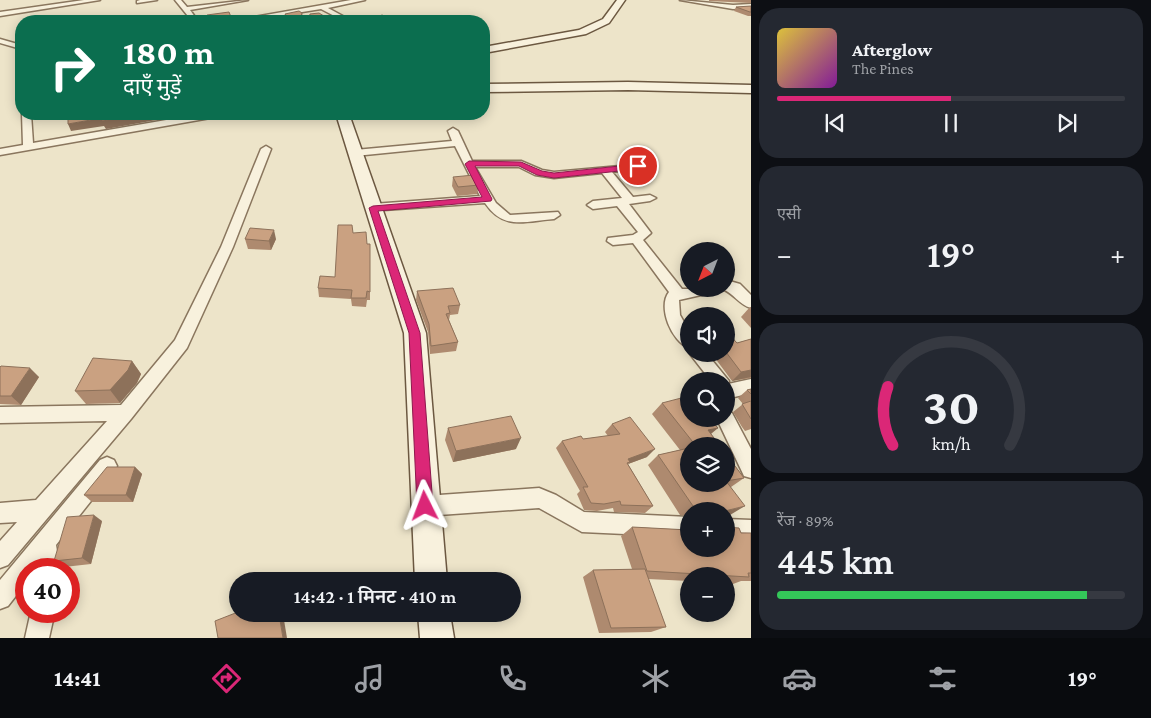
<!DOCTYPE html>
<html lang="hi">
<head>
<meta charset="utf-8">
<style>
  body { margin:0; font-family:"Crimson Pro","Noto Sans Devanagari",serif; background:#242831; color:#f1f3f6; height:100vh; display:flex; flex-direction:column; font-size:19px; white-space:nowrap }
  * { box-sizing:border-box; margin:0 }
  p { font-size:16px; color:#9ea1a6 }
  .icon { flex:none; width:28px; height:28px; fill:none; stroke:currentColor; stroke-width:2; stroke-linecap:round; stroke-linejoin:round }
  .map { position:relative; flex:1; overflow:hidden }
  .drawer { display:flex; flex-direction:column; gap:8px; padding:8px; background:#0d0f14; width:400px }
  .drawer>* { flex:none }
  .guide { position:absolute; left:15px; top:15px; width:475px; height:105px; border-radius:20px; box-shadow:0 2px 12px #0003; background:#0b6e4f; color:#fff; overflow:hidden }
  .needle { width:32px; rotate:222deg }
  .fabs { position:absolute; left:680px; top:242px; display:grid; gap:10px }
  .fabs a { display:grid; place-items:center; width:55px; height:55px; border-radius:50%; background:#171b24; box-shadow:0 2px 12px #0003; font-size:25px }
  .speed { position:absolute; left:15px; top:558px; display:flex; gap:10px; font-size:25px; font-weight:700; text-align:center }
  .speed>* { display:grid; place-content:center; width:65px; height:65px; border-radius:50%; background:#171b24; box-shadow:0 2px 12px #0003; line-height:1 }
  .speed .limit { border:8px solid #d22; background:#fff; color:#111 }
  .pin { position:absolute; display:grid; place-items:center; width:42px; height:42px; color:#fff; margin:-21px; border:2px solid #fff; border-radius:50%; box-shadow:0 1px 5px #0007 }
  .me { position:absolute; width:55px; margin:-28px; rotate:357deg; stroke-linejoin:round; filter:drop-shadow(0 0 4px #0008) }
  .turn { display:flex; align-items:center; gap:18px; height:105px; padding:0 25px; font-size:22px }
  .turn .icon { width:65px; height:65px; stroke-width:2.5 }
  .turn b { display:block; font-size:35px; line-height:42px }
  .big { font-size:38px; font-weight:600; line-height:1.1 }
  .drawer .tile { flex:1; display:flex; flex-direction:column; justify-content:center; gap:8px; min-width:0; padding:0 18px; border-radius:20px; background:#242831 }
  .drawer .dial { align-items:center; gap:0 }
  .dial svg { height:130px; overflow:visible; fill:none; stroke:#363941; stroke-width:7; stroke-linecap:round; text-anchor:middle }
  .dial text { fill:#f1f3f6; stroke:none }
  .song { display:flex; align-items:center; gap:15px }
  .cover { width:60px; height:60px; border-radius:8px; background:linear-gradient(135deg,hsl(50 70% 55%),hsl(290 70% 35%)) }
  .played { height:5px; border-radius:2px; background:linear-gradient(90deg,#db2777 50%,#363941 50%) }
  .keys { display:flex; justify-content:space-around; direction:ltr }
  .heat { display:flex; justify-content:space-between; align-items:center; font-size:28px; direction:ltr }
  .charge { height:8px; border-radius:4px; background:linear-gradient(90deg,#34c759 89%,#363941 0) }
  .trip { position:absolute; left:229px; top:572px; width:292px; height:50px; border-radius:25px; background:#171b24; box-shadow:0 2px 12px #0003; font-weight:600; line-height:50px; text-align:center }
  .dock { display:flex; height:80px; justify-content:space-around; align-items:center; background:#090b0e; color:#9ea1a6 }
  .dock .icon { width:35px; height:35px }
  .dock .active { color:#db2777 }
  .dock b { font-size:22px; color:#f1f3f6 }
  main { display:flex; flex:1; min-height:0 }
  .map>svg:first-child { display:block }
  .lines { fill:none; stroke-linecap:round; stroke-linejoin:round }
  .street-casing { stroke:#8a765e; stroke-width:3 }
  .secondary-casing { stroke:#6c5841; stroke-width:3 }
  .street { fill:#f8f1dd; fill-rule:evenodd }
  .secondary { fill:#f8f1dd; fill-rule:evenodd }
  .wall { fill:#ae8a6f }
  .shaded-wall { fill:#8d715a }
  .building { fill:#caa181; stroke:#8d715a }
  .route { fill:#db2777; stroke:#8e194d }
</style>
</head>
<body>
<main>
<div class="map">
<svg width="751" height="638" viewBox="0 0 751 638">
  <rect width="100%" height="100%" fill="#ede4c9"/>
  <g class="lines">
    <!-- street casing -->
    <g class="street-casing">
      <g id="street">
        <polygon points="84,0 100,0 0,16 0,12"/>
        <polygon points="140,0 157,0 137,3 137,1"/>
        <polygon points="175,0 181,0 187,7 248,0 190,10 198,21 192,21"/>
        <polygon points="351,0 365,0 328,8 352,21 344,21 321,9 246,21 232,21"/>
        <polygon points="680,0 733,5 751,4 751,8 733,9"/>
        <polygon points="382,16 384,19 373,21"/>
        <polygon points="0,39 21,45 21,49 0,43"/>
        <polygon points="22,114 31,114 33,143 201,114 221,114 216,117 0,155 0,149 23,145"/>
        <path d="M453,128L458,131L472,161H521L542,170L554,172L642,164V168L612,172L633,197L650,195L656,198L650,201L629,204L651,233L643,240L682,289H712L710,293L679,300L680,315L689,331V348C672,342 657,307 669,292L633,243L613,245L607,241L608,238L633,235L638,232L617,206L593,209L587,205L593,201L622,198L602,173L554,178L535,175L519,167H475L496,203L510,215L558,212L560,215L554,219C525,221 504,231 485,203L369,211V205L373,204L480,196L455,146L355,156L350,153L355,150L452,141L448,131Z"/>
        <polygon points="266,146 271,149 233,247 187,348 131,419 8,565 0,568 0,541 17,522 0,523 0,503 36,500 107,421 0,423 0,407 121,405 175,340 221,247 261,149"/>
        <path d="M726,280L740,284L751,295V308C739,305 734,293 722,289H726Z"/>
        <polygon points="690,354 707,354 729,381 728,384 751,379 751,393 726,399 726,381 711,381"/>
        <polygon points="726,411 732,413 751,449 751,478 744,476 717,419 726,419"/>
        <polygon points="107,457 114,460 117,466 114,472 56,545 60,569 26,569 26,583 8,606 0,609 0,580 100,460"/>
        <polygon points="539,488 556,495 584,512 689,517 689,537 582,532 539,508 425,516 418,513 415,506 418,499 425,496"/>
        <polygon points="726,519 751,520 751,540 726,539"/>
        <polygon points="31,611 55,611 49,638 25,638"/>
      </g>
    </g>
    <!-- secondary casing -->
    <g class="secondary-casing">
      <g id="secondary">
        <polygon points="617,0 625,0 609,23 586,34 484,53 484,47 579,30 603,19"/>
        <polygon points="628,82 751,85 751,93 628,90 484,92 484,84"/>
        <polygon points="336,114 349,114 426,333 447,581 415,581 404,333"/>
        <polygon points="418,614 450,614 454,638 420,638"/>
      </g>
    </g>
    <!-- street -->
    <use href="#street" class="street"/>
    <!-- secondary -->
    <use href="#secondary" class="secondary"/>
  </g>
  <!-- wall -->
  <g class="wall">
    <polygon points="709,0 751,0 751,3 709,1"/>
    <polygon points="751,6 751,16 748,16 734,11 736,7"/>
    <polygon points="302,13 303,17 332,21 287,21 286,19 285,14"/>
    <polygon points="453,177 479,185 477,194 457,196 452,186"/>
    <polygon points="353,233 367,244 370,253 370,300 367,300 366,307 352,306 351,299 319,297 318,288 335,277"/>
    <polygon points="245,239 276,239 271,250 248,249"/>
    <polygon points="417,291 460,305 458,314 450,315 449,320 458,342 456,351 430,354 428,332 416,300"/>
    <polygon points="750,307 751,307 751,328 741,317"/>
    <polygon points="726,331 737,343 751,339 751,378 732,381 712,354 726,354"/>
    <polygon points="132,361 141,374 137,383 120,403 86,404 75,391"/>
    <polygon points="0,367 39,377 21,405 0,404"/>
    <polygon points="751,389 751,429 745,431 742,427 733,412 743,404 738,398 747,390"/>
    <polygon points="662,403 718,428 711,434 720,446 689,446 689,484 726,454 744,478 731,487 730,515 726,511 689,511 689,516 680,515 648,465 658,455 680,450 652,414"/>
    <polygon points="612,424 647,457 628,464 653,506 645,513 614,512 613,508 597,511 584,510 577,494 580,491 556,448 562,441 583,439 608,436 605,432"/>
    <polygon points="448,428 516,449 453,462 445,440"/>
    <polygon points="135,467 142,474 133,502 92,502 84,495"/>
    <polygon points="102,521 91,564 64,567 54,561"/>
    <polygon points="632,527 751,533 751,581 741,581 733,584 726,584 726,576 689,576 689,581 648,579 666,627 651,632 599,633 583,577 593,570 632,569 621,536"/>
  </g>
  <!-- shaded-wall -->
  <g class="shaded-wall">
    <polygon points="147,114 161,114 162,119 106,129 104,126 71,131 68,124 102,118"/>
    <polygon points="274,230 276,239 271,250 269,241"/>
    <polygon points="132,361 141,374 137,383 120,403 110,390"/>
    <polygon points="30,368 39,377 21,405 11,396"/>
    <polygon points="751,370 751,377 732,381 741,372"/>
    <polygon points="718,428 705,438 708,430"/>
    <polygon points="521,438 516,449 453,462 456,451"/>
    <polygon points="655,449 647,457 628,464 630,462 628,459"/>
    <polygon points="135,467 142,474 133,502 126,495"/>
    <polygon points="745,506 730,515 726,516 726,511 725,511"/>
    <polygon points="94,515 102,521 91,564 82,558"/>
    <polygon points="279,614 283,614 287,638 283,638"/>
  </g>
  <!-- building -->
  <g class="building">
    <polygon points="751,6 751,12 750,12 736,7"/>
    <polygon points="299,11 302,13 301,17 309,18 310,14 319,13 332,21 290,21 285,14"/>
    <polygon points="229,12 231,17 249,17 252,21 208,21 212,21 207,15"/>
    <polygon points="179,18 184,21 167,21 166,20"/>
    <polygon points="68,114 147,114 102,121 102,118 68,124"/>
    <polygon points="474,175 479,185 458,187 453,177"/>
    <polygon points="338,225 352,225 353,233 366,232 367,244 370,244 370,292 367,291 366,298 351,298 352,290 318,288 320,276 335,277"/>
    <polygon points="250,228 274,230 269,241 245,239"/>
    <polygon points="453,288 460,305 448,306 450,313 446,314 458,342 431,346 429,324 417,291"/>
    <polygon points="696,313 710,314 713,316 699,316"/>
    <polygon points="726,331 737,343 751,339 751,370 741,372 726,352"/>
    <polygon points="93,358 132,361 128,370 110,390 75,391"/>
    <polygon points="1,366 30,368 11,396 0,396 0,367"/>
    <polygon points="751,389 751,394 747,390"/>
    <polygon points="689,396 689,419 710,419 718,428 708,430 720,446 696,446 662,403"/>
    <polygon points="751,401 751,419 742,404"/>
    <polygon points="511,416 521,438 456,451 448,428"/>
    <polygon points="630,417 655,449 628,459 630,462 627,463 653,506 621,505 620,501 604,504 591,503 583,487 588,487 562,441 581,436 583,439 620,434 612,424"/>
    <polygon points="689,448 689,484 726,484 726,481 745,506 725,511 704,511 703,507 693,506 658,455"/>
    <polygon points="726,454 744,478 726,481"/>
    <polygon points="107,467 135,467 126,495 84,495"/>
    <polygon points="94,515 82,558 54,561 67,517"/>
    <polygon points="632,527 689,530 689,549 726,549 726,527 739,528 741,533 751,533 751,573 748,573 749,577 647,571"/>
    <polygon points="645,569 666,627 611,628 593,570"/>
    <polygon points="238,612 238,614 279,614 283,638 218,638 215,621"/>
  </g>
  <!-- route -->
  <polygon class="route" points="469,161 521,162 542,171 554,173 638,164 642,166 638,169 554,178 537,175 519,166 475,166 492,199 491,201 378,211 420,333 433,506 430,511 425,513 419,511 417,506 409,333 369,208 373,206 482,197 465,164"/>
</svg>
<div class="fabs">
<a><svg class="needle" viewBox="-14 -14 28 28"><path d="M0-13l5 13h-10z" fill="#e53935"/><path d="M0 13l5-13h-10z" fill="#9ea1a6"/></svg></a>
<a><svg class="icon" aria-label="sound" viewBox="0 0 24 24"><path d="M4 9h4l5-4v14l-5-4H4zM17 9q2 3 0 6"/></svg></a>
<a><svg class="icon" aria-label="search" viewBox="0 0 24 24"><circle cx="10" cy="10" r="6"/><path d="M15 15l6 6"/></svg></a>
<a><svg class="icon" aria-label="layers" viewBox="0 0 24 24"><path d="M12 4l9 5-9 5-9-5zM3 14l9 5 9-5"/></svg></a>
<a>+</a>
<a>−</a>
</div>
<div class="speed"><div class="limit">40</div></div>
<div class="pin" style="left:638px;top:166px;background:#d93025"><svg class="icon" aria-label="arrive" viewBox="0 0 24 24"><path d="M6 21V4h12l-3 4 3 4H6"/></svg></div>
<svg class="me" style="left:425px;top:506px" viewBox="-20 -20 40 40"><path d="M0-17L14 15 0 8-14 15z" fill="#db2777" stroke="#fff" stroke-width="4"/></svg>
<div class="trip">14:42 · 1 मिनट · 410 m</div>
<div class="guide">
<div class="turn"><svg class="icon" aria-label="right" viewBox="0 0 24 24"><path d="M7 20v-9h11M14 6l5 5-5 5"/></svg><div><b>180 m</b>दाएँ मुड़ें</div></div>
</div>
</div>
<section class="drawer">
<div class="tile">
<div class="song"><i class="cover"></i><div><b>Afterglow</b><p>The Pines</p></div></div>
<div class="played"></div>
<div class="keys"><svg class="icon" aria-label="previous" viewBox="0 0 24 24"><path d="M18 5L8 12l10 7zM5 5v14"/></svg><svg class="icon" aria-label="pause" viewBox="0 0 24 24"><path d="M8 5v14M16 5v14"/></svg><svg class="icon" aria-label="next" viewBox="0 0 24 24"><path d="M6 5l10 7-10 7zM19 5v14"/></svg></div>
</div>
<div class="tile"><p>एसी</p>
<div class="heat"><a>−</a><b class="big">19°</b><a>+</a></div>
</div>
<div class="tile dial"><svg viewBox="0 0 100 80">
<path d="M14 69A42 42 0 1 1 86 69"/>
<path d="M14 69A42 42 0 0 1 11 33" stroke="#db2777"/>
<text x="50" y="56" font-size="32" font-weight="700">30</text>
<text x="50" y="72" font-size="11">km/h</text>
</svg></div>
<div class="tile"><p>रेंज · 89%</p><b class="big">445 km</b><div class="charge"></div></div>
</section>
</main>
<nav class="dock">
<b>14:41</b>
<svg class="icon active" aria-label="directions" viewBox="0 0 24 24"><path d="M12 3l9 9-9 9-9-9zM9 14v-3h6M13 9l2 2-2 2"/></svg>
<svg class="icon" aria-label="music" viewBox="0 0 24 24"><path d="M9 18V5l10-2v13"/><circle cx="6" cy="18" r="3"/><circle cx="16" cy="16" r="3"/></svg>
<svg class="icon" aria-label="phone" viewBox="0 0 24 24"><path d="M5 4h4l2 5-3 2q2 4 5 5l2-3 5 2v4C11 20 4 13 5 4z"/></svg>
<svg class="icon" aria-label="climate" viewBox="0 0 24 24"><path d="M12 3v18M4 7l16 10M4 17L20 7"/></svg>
<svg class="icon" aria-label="car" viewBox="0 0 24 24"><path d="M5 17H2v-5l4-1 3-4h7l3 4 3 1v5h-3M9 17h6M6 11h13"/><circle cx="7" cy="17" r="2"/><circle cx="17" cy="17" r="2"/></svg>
<svg class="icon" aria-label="filters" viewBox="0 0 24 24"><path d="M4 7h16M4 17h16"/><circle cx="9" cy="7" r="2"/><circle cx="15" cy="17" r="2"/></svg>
<b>19°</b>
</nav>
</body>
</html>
